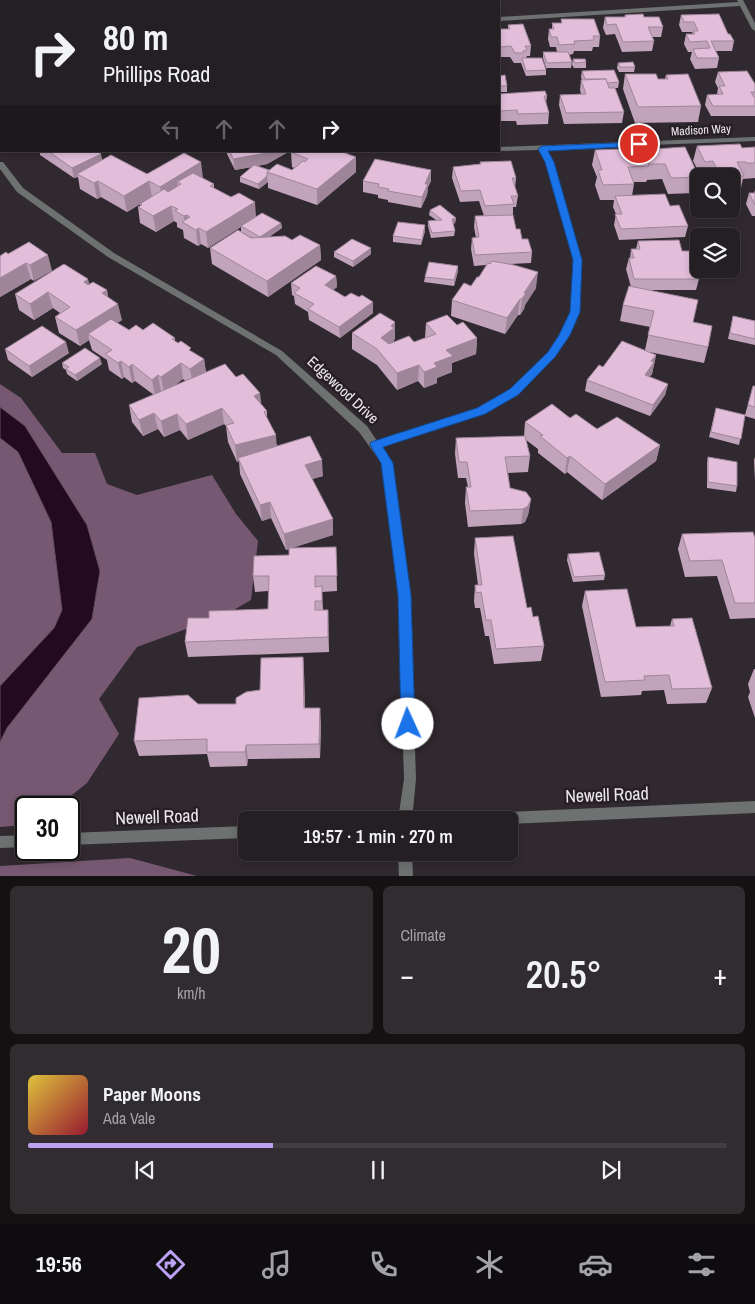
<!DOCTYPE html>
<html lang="en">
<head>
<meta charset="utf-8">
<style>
  body { margin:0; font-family:"Archivo Narrow",sans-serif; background:#302c30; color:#f1f3f6; height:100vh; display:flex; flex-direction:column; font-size:19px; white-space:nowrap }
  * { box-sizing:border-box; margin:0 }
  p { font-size:16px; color:#a3a2a6 }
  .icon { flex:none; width:28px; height:28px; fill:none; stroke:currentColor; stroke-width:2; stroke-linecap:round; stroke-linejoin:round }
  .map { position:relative; height:876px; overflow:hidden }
  .side { display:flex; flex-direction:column; gap:10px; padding:10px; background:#141113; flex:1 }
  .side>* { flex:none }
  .guide { position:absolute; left:0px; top:0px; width:500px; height:152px; box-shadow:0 2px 8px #0003,0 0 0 1px #413d41; background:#241f23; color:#f1f3f6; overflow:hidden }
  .tools { position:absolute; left:690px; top:168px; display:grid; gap:10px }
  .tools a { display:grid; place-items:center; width:50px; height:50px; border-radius:8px; background:#241f23; box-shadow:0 2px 8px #0003,0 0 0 1px #413d41; font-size:25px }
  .speed { position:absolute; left:15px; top:796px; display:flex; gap:10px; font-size:25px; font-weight:700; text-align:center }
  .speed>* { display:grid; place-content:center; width:65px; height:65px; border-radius:50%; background:#241f23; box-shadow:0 2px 8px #0003,0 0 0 1px #413d41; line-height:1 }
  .speed .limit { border:2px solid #111; border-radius:8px; background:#fff; color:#111 }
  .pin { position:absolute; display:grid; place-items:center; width:42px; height:42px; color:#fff; margin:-21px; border:2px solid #fff; border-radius:50%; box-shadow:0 1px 5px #0007 }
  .me { position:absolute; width:55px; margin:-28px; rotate:358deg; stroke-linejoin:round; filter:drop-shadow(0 0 4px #0008) }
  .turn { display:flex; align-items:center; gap:18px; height:105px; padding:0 20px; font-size:22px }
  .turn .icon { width:65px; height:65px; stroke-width:2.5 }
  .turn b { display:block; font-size:35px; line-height:42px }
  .lanes { display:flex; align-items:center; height:48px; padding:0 20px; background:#0003; justify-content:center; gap:25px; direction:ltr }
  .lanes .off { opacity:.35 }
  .big { font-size:38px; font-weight:600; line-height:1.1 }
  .side .tile { flex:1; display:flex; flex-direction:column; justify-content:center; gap:8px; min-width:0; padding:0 18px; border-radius:8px; background:#302c30 }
  .side .dial { align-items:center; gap:0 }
  .dial b { font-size:65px; line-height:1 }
  .song { display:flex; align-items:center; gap:15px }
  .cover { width:60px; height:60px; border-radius:8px; background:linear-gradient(135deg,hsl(50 70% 55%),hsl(350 70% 35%)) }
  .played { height:5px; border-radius:2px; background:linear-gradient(90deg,#bca0f2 35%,#413d41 35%) }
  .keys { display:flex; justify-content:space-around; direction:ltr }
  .heat { display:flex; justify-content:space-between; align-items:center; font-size:28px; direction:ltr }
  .side .tiles { flex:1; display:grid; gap:10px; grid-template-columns:1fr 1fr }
  .tile:last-child { grid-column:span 2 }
  .trip { position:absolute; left:238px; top:811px; width:280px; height:50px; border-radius:8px; background:#241f23; box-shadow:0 2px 8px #0003,0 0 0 1px #413d41; font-weight:600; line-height:50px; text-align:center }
  .tabs { display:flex; height:80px; justify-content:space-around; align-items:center; background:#0e0c0e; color:#a3a2a6 }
  .tabs .icon { width:35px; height:35px }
  .tabs .current { color:#bca0f2 }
  .tabs b { font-size:22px; color:#f1f3f6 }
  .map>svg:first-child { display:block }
  .forest { fill:#775872 }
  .water { fill:#240a21; stroke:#604d5e }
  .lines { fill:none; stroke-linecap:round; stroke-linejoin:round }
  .minor { fill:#6d7271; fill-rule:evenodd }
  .tertiary { fill:#6d7271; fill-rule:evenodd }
  .wall { fill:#c2a3bc; fill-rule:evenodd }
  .shaded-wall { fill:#9e8599 }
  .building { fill:#e2bedb; stroke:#9e8599 }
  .route { fill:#1a73e8; stroke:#114b97 }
  .labels { text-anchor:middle; stroke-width:5; stroke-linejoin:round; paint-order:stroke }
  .far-street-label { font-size:12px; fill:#ede8ec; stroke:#262025 }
  .street-label { font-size:15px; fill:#ede8ec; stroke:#262025 }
  .near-street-label { font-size:18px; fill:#ede8ec; stroke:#262025 }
</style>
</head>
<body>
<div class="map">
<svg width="755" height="877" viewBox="0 0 755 877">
  <rect width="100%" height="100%" fill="#30292f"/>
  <!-- forest -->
  <g class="forest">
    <polygon points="0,384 21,398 62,453 95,453 107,484 137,495 212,475 236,514 258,541 251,600 227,614 137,647 99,699 119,734 87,783 57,807 26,808 26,825 0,827"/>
    <polygon points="130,858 197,876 0,876 0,866"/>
  </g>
  <!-- water -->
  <polygon class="water" points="0,407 25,426 87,525 100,571 92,619 7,728 0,742 0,686 54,628 62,610 51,522 18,452 0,438"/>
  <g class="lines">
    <!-- minor -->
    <g class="minor">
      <polygon points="737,0 743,0 755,23 755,31 752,29 740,6 499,21 499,17 738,2"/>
      <rect x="0" y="36" width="1" height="4"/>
      <polygon points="755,137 755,141 547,149 553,162 582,261 579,312 570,335 555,357 517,394 484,413 381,447 392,463 410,595 416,779 412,820 398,820 404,779 398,595 382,464 359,432 276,355 108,257 17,192 0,169 0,162 3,162 23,188 114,253 282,351 367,426 377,441 478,409 511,390 549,353 561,335 571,312 574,261 545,162 539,150 499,151 499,147"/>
      <polygon points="398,852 412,852 413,877 399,877"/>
    </g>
    <!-- tertiary -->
    <g class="tertiary">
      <polygon points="755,801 755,813 509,824 509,820 454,820 456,816 461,814"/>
      <polygon points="246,826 246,838 69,845 69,833"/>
      <polygon points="26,835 26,847 0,848 0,836"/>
    </g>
  </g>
  <!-- wall -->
  <g class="wall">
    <polygon points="80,0 140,0 140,1 81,1"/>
    <polygon points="151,0 195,0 181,1 151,1"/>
    <rect x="294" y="0" width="37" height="1"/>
    <rect x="340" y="0" width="33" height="1"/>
    <polygon points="426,0 445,0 445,1 427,1"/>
    <polygon points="625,15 644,17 663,27 661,37 652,37 654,41 652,51 622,52 615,34 606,35 603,28 605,17 624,17"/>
    <polygon points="681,15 728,34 734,41 732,51 716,51 719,58 717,68 695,69 690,59 692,52 688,52 684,44 686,34 693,34 692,32 682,32 679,25"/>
    <polygon points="561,19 600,36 599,47 593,47 592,51 574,51 573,54 569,55 572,62 571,68 546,68 543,58 543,52 557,52 556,47 550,47 548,39 549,29 552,29 552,23 561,23"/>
    <polygon points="508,25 531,46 530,56 527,56 526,58 546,70 546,75 526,76 521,63 514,63 510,57 499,57 499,29 508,29"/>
    <polygon points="573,59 586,62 586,68 574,68 572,65"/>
    <polygon points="618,63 635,67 634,72 619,72 617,68"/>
    <polygon points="582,71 619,82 618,88 615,88 624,112 622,123 564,124 559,105 560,95 581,94 580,90 581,80 582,80 581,77"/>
    <polygon points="718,72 755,84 755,116 711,116 705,105 707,95 717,94 718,88 715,82"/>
    <polygon points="625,74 658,79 665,79 666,75 701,106 698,122 635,123 623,89"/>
    <polygon points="499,76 507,86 507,92 499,92"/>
    <polygon points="499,94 547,96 546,103 549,113 548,124 517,125 516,121 500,121 499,118"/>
    <polygon points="697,146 742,148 755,147 755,178 743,179 740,192 731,192 731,176 701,176 693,161"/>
    <polygon points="685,147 699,177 695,193 668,194 662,179 647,180 646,182 633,182 634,184 632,196 670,206 688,226 685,237 619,240 614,225 616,214 613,207 614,200 600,200 595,185 597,177 592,165 595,150 624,151"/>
    <polygon points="40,151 98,151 102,160 147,174 203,178 214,184 214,188 256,217 281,223 282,228 269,237 320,245 321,260 268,297 212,264 210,248 252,238 241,232 241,227 208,248 201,244 198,246 184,238 183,230 177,227 177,223 174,221 156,232 140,223 138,207 140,206 140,204 127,212 101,197 97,199 80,189 78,177 74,178 40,155"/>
    <polygon points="227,151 290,151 267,164 257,166 269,170 292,170 294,168 292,167 291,152 292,151 348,151 348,154 356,172 317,205 268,188 268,182 259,189 240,182 240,177 252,167 235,170 227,154"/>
    <polygon points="480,162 516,178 515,189 518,196 516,207 513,207 513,215 516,229 522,239 532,252 531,263 510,264 536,288 525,305 524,309 520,315 518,315 505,334 451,316 452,300 471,286 479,277 486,265 474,266 471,249 472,238 476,238 474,227 475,216 484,216 479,201 460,202 452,178 453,167 480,164"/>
    <polygon points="363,181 431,181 428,187 427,195 421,208 388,202 388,200 378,198 378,195 363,192"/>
    <polygon points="755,190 755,216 752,216 746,204 749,193 754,193"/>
    <polygon points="731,193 736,204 735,210 712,211 711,209 731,209"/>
    <polygon points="430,210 456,218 455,223 453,224 455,231 454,236 431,238 428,226 428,221 436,220 429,215"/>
    <polygon points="425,231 421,245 393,242 393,236"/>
    <polygon points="638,241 682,251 699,279 696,290 646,290 693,322 708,347 704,363 649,352 656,355 652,374 649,377 668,384 665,395 650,416 585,391 587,380 603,367 645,350 650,327 620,321 623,305 631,287 626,269 629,258 630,258 631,249 636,249"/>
    <polygon points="29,242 34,281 31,279 0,297 0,256 8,254"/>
    <polygon points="371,248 371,254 353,267 334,257 334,252"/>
    <polygon points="458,266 458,271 454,286 424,282 425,277"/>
    <polygon points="336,276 337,287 333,290 373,313 340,338 309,320 308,312 295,304 294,296 292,295 291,283"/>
    <path d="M88,279L89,285L107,290L108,297L122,320L117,323L129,330H143L175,338V341L204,359L206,372L261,404L267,411V418L277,446L323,476L312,479L333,535L291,548L336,547L337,591L322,592L323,610H328L329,652L188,657L185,642L209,618L268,609V591L255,592L253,576L289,555V549L286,550L271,518L262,521L240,474L239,461L237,462L228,442L226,426L224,424L188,440L180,430L164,437L158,429L143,436L132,422L129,405L154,395L135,381L132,383L124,377L122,379L109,370L107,360L92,350L89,340L80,346L59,333L55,317L60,313L53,308L34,320L19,310L15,294ZM183,379L185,381L174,386Z"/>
    <polygon points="733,316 755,321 755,345 728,339"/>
    <polygon points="426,323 457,325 477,338 476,354 452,363 452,372 437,378 437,383 424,388 418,381 397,390 377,365 352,349 352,333 395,338 394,340 394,342 414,342 425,338"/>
    <polygon points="5,349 69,353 32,377 8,360"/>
    <polygon points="62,363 102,364 77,381 67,374 66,370 63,368"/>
    <polygon points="753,386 755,386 755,419 745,416 739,445 709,437 716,408 745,415"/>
    <polygon points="570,418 597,429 660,445 656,461 602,500 567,472 565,474 538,453 538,449 526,440 530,456 528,472 508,473 510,488 531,499 528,515 525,522 521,524 468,527 465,503 466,487 468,487 466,478 458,478 455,454 456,438 524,436 525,422"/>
    <polygon points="708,457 737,486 736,492 707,488 707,463"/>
    <polygon points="755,457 755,481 754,460"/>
    <polygon points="682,534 755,538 755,618 730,619 717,576 685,577 678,549"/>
    <polygon points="475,538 527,608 533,617 544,646 541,661 494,664 489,636 485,636 480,608 475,608 474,601 475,585 478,585 474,554"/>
    <polygon points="568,554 605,575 604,580 573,582 567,560"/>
    <polygon points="585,591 636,627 670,626 672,619 712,688 706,703 667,704 664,690 642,691 641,695 601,697 582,606"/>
    <polygon points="303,657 304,672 305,708 321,723 320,758 248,759 247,766 210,767 207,754 139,756 134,741 198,704 236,704 260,690"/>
    <polygon points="754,669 755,669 755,718 748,697 750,692 748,684"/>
  </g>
  <!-- shaded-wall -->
  <g class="shaded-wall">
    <rect x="125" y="0" width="15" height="1"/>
    <polygon points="270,151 290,151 267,164 235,170 233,159"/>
    <polygon points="346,151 348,151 348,163 356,157 356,172 317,205 317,189"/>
    <polygon points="101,154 103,165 77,174 78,177 74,178 72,168"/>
    <polygon points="201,162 203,178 181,184 177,182 179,193 163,203 160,187"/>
    <polygon points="431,170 431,181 428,187 427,195 421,208 422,197 425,184"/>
    <polygon points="267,176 268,182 259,189 258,184"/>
    <polygon points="98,181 101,197 97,199 94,183"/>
    <polygon points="149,181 152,197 127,212 124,196"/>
    <polygon points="255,202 256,217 208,248 206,232"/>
    <polygon points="171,206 174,221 156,232 153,216"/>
    <polygon points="187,215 189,226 185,224 184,216"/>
    <polygon points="456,218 455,223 451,225 452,219"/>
    <polygon points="281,223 282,228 260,242 260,237"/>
    <polygon points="425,225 425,231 421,245"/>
    <polygon points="199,228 201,244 198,246 196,230"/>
    <polygon points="320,245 321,260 268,297 267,281"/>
    <polygon points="371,248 371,254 353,267 353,261"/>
    <polygon points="48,255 52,271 34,281 30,265"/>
    <polygon points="26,263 31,279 0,297 0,278"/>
    <polygon points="458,266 458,271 454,286 454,280"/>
    <polygon points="538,272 536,288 525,305 524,309 520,315 522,299 524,293"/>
    <polygon points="336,276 337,287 325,296 325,285"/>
    <polygon points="88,279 91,295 84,282"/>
    <polygon points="107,290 110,306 102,293"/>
    <polygon points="48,292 53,308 34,320 30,304"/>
    <polygon points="520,299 518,315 505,334 507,318"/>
    <polygon points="373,302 373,313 340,338 339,327"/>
    <polygon points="118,304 122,320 94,338 88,334 89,340 80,346 76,330"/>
    <polygon points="395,322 395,338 394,340 394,344 381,354 381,338 391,326"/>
    <polygon points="477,338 476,354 452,363 452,372 437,378 437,383 424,388 424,372 434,363 446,350"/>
    <polygon points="66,342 69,353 32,377 29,366"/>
    <polygon points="656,355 652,374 642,387 645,375 651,361"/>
    <polygon points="100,358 102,364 77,381 75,375"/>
    <polygon points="204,359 206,375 193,385 190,369"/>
    <polygon points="121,361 124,377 122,379 118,363"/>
    <polygon points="181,363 183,379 164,393 161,377"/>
    <polygon points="132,364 135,381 132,383 129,367"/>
    <polygon points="419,365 418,381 397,390 397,373"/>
    <polygon points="158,375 161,391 155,396 152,380"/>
    <polygon points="668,384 665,395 650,416 653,405"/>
    <polygon points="260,393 262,409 254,396"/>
    <polygon points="222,408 224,424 188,440 186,424"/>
    <polygon points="154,413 158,429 143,436 139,420"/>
    <polygon points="177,414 180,430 164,437 161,421"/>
    <polygon points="276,435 277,451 238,458 239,461 237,462 235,445"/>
    <polygon points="660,445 656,461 602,500 605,484"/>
    <polygon points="570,456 567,472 565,474 567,458"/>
    <polygon points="322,460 323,476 306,481 305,465"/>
    <polygon points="531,499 528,515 525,522 521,524 523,509"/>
    <polygon points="270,502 271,518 262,521 260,505"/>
    <polygon points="333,519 333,535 286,550 284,534"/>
    <polygon points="303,657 304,672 305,723 304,708"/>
    <polygon points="320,708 321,723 320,758 319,744"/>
    <polygon points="246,745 248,759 247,766 245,752"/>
  </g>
  <!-- building -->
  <g class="building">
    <polygon points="4,0 40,0 41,1 4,1"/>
    <polygon points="643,14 644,17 659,17 663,27 648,27 654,41 623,42 616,24 607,25 605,17 626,17 625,15"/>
    <polygon points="719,14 728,34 730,34 734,41 711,41 719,58 697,58 693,49 710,48 707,41 690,42 686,34 695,34 693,31 698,31 694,22 684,22 681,15"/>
    <polygon points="561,19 594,19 600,36 593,36 594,40 574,41 575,44 559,45 557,37 551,37 549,29 554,29 552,23 562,23"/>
    <polygon points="523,24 531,46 525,46 527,50 523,51 523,53 515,53 511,46 499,47 499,29 510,29 508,25"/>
    <polygon points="543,52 568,52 572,62 547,63"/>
    <polygon points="522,58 542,58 546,70 526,71"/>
    <polygon points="573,59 585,59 586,62 575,63"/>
    <polygon points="633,62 635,67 620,67 618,63"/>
    <polygon points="614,70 619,82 607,83 606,79 585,79 582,71"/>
    <polygon points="747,71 755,84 755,92 751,92 754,97 755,97 755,106 713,106 707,95 723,94 719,86 725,86 718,72"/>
    <polygon points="625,74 656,74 658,79 668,79 666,75 688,74 701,106 638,107"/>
    <polygon points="505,75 507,86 499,86 499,76"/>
    <polygon points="606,79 609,88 615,88 624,112 566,113 560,95 586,94 581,80"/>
    <polygon points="545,91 547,96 544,96 549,113 518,114 517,110 500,111 499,104 499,94"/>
    <polygon points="740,144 742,148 755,147 755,163 747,163 746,162 737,162 744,176 720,176 713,161 705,162 697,146"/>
    <polygon points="685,147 699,177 671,178 665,164 648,164 649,166 628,167 634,184 603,185 598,170 602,170 595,150 623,149 624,151"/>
    <polygon points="48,151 97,151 101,154 72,168"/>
    <polygon points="230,151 270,151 266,153 233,159"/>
    <polygon points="292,151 321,151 325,153 327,151 346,151 345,153 356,157 317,189 267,172 277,164 292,170 303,161 305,162 308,159 291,152"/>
    <polygon points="184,153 201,162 160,187 149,181 124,196 98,181 94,183 77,174 111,155 147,174"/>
    <polygon points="375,159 431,170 425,184 428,184 422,197 388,191 389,189 378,187 379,184 363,181"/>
    <polygon points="511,161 516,178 512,178 518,196 511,196 514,204 485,206 480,190 461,191 453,167 481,164 480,162"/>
    <polygon points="254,165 269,170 267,172 267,176 258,184 240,177"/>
    <polygon points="193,173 214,184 210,186 231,197 239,193 255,202 206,232 199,228 196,230 182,222 190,217 187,215 184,216 175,211 178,209 171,206 153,216 138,207 142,205 140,204 164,189 168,192 181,184 177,182"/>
    <polygon points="731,193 736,204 731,204"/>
    <polygon points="749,193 755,193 755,205"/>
    <polygon points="665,194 670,206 679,205 688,226 621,229 615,214 622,214 615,196"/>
    <polygon points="440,205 456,218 452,219 455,231 432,233 428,221 442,220 430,210"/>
    <polygon points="262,213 281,223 260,237 241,226"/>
    <polygon points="513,215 516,229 520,229 522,239 528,239 532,252 475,255 472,238 479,237 475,216"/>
    <polygon points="398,222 425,225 422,240 393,236"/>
    <polygon points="238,230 251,238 285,236 292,240 300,235 320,245 267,281 210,248"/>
    <polygon points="352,239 371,248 353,261 334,252"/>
    <polygon points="679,240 682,251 690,251 699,279 634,279 629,258 634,258 631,249 640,249 638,241"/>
    <polygon points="29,242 48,255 30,265 26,263 0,278 0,256 6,252 8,254"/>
    <polygon points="492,261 514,265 538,272 524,293 526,293 522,299 520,299 507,318 452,300 464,283 471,286 477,277 479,277 488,263 490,264"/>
    <polygon points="429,262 458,266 454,280 425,277"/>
    <polygon points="64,264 88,279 84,282 88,285 93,282 107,290 102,293 118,304 76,330 55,317 70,307 48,292 30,304 15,294"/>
    <polygon points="316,266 336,276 325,285 345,297 351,293 359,297 362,295 373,302 339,327 308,309 314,304 294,293 300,288 291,283"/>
    <polygon points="629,286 698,300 693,322 712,326 708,347 648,335 654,311 623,305"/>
    <polygon points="380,313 395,322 391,326 394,328 381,338 389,344 409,336 414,342 436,334 426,323 447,315 457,325 463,322 477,338 446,350 453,356 434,363 437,367 424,372 419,365 397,373 377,349 352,333"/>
    <polygon points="733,316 755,321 755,339 730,333"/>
    <polygon points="111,319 129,330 136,325 143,330 153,323 175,338 172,339 178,343 181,341 191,348 189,350 204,359 190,369 181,363 161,377 158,375 152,380 132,364 129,367 121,361 118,363 105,354 112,350 88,334"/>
    <polygon points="42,326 66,342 29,366 5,349"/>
    <polygon points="622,341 656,355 651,361 654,362 645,375 668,384 653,405 587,380 599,365 603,367"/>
    <polygon points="85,348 100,358 75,375 66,369 69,367 62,363"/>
    <polygon points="225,364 236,377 243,374 260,393 254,396 267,411 264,412 276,435 235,445 226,425 234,423 222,408 186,424 177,414 161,421 154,413 139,420 129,405"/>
    <polygon points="753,386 755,386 755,407 748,405"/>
    <polygon points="552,404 570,418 576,414 597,429 617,417 660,445 605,484 570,456 567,458 540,436 543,435 525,422"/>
    <polygon points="716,408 745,415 741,439 711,432"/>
    <polygon points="310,436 322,460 305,465 333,519 284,534 270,502 260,505 238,458"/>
    <polygon points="525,436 530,456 505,457 510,488 526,492 531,499 528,506 523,509 470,511 466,487 471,487 467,462 459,462 456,438"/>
    <polygon points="708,457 737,462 737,486 708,482"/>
    <polygon points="753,532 755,538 755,603 735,603 722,560 690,561 682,534"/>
    <polygon points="513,536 527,608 531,607 533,617 538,616 544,646 496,649 491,620 486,620 481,592 476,593 475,585 482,585 475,538"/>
    <polygon points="336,547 337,576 315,576 315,587 322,586 322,601 315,601 315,610 328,610 328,637 185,642 188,618 209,618 209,611 268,609 269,576 253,576 254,556 289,555 289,548"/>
    <polygon points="599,552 605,575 574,577 568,554"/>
    <polygon points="627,589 636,627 674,626 672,619 692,618 712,688 672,689 669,675 644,676 645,680 605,682 585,591"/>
    <polygon points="303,657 304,708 320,708 319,744 246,745 245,752 207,752 207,739 134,741 139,698 188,695 198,704 236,704 236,698 246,692 260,690 261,658"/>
  </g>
  <!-- route -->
  <polygon class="route" points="639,142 642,142 642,146 548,151 554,162 582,260 580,312 570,335 555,357 518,395 485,414 383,447 393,463 411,595 415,724 413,728 408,730 403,728 401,724 398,595 381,463 370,445 371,442 477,408 510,389 548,352 559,335 570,312 573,260 545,162 538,149 542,146"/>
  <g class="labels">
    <!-- far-street labels -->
    <g class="far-street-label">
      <text transform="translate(701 130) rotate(-3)" y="4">Madison Way</text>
    </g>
    <!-- street labels -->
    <g class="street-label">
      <text transform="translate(343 390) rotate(43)" y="5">Edgewood Drive</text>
    </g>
    <!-- near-street labels -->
    <g class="near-street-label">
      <text transform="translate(607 795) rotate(-2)" y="6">Newell Road</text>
      <text transform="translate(157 817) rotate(-2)" y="6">Newell Road</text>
    </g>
  </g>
</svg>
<div class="tools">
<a><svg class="icon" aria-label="search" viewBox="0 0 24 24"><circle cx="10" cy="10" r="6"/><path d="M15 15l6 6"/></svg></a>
<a><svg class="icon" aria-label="layers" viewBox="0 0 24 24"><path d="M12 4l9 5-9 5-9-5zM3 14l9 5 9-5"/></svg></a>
</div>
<div class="speed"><div class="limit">30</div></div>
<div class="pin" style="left:639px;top:144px;background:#d93025"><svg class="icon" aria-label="arrive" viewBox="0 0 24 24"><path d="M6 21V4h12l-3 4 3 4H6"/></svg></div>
<svg class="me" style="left:408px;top:724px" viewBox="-20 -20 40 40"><circle r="19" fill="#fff"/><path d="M0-13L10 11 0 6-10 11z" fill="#1a73e8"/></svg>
<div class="trip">19:57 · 1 min · 270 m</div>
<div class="guide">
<div class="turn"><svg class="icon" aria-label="right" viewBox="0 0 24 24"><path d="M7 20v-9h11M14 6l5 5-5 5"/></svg><div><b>80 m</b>Phillips Road</div></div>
<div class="lanes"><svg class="icon off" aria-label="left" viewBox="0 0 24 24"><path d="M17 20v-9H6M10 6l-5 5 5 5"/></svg><svg class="icon off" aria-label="ahead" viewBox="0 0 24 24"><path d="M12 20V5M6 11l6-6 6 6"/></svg><svg class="icon off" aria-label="ahead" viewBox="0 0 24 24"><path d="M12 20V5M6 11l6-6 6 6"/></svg><svg class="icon" aria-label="right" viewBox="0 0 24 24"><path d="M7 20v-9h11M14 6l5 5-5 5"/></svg></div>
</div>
</div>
<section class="side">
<div class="tiles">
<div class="tile dial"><b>20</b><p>km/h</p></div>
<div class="tile"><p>Climate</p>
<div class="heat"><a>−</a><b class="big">20.5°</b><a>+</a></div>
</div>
<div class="tile">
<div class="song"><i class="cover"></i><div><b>Paper Moons</b><p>Ada Vale</p></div></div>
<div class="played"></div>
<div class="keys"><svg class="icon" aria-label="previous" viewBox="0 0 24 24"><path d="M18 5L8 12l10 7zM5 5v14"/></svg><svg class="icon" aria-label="pause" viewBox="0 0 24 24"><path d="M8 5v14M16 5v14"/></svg><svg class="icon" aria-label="next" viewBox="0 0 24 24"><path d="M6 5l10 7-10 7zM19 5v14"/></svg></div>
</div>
</div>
</section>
<nav class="tabs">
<b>19:56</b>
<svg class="icon current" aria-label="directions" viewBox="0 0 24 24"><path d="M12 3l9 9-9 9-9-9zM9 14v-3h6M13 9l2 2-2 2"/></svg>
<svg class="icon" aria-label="music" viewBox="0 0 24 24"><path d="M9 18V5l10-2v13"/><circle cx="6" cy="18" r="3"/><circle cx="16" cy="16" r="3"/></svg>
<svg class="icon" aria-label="phone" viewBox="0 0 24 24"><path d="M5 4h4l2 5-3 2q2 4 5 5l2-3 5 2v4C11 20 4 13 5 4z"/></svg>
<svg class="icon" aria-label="climate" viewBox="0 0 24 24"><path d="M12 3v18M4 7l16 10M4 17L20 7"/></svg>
<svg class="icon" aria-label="car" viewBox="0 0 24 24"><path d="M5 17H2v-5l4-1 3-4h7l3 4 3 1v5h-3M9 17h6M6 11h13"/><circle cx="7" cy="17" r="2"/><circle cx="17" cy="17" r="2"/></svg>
<svg class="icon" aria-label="filters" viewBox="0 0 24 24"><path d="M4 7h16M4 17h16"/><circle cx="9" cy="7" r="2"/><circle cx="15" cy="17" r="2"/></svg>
</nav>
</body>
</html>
